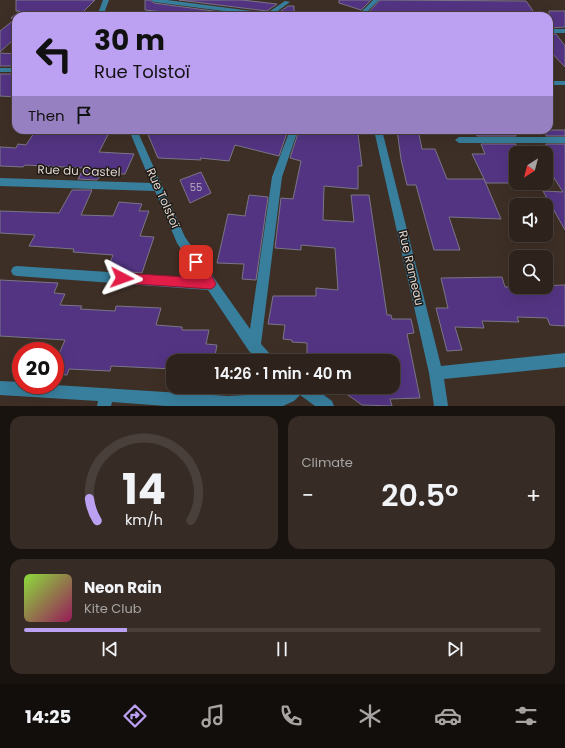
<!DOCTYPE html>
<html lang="en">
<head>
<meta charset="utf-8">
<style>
  body { margin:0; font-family:Poppins,sans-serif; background:#362b25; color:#f1f3f6; height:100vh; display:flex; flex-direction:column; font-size:15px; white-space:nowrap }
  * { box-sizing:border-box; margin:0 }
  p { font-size:13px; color:#a7a4a3 }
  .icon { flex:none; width:22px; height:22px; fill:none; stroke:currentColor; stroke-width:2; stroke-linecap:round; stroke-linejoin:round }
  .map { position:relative; height:406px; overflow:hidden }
  .panel { display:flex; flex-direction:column; gap:10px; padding:10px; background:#19130f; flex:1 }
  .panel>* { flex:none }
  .top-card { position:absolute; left:12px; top:12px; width:541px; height:122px; border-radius:12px; box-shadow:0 4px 16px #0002,0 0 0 1px #49403b; background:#bca0f2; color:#111; overflow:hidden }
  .needle { width:26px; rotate:216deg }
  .buttons { position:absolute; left:509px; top:146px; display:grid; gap:8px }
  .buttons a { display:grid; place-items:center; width:44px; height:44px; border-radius:8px; background:#2e231c; box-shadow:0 4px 16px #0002,0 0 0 1px #49403b; font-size:20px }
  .speed { position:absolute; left:12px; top:342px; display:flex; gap:8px; font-size:20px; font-weight:700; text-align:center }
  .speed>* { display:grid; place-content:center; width:52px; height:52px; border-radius:50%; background:#2e231c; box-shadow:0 4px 16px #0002,0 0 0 1px #49403b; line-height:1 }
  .speed .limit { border:6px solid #d22; background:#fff; color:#111 }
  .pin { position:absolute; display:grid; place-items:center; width:34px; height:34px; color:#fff; margin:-17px; border-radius:8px; box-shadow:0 2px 6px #0006 }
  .me { position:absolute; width:44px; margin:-22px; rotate:94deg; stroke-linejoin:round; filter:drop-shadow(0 0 3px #0008) }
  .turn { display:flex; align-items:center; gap:14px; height:84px; padding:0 16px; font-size:18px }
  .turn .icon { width:52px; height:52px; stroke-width:2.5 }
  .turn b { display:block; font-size:28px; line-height:34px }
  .then { display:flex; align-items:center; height:38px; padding:0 16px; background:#0003; gap:8px; font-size:15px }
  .big { font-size:30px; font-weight:600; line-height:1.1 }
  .panel .tile { flex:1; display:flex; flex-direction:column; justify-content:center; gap:6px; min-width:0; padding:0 14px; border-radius:12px; background:#362b25 }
  .panel .dial { align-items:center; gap:0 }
  .dial svg { height:104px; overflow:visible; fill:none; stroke:#49403b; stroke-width:7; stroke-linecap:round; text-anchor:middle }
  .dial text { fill:#f1f3f6; stroke:none }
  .song { display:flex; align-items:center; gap:12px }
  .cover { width:48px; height:48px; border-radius:6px; background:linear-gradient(135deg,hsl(90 70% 55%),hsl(330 70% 35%)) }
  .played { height:4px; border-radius:2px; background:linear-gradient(90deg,#bca0f2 20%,#49403b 20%) }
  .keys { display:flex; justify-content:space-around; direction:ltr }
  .heat { display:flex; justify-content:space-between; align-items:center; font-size:22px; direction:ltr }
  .panel .tiles { flex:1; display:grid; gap:10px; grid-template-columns:1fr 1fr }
  .tile:last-child { grid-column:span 2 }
  .trip { position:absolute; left:166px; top:354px; width:234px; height:40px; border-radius:12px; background:#2e231c; box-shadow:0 4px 16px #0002,0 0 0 1px #49403b; font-weight:600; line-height:40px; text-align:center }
  .dock { display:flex; height:64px; justify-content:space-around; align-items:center; background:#120e0b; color:#a7a4a3 }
  .dock .icon { width:28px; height:28px }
  .dock .current { color:#bca0f2 }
  .dock b { font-size:18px; color:#f1f3f6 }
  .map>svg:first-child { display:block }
  .building { fill:#533483; stroke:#7a7586 }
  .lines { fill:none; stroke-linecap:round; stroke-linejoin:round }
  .minor { fill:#387f9d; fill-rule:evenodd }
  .route { fill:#e11d48; stroke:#92132f }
  .labels { text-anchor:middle; stroke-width:3; stroke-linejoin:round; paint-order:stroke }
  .number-label { font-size:10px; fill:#bcaebd }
  .street-label { font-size:12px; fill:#dfd6d0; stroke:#1f1915 }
</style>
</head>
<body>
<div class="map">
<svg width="565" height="406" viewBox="0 0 565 406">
  <rect width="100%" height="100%" fill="#3e2f26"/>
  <!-- building -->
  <g class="building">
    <polygon points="16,0 95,0 79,16 49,14 47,16 16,16 16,37 0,52 0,31 15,19 11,18 20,11 16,11"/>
    <polygon points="145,0 150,0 154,3 250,16 198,16 145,10"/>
    <polygon points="179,0 242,0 277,4 267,11"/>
    <polygon points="339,0 371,0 361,10 339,3"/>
    <polygon points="380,0 526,1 536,15 379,16 368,13"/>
    <polygon points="288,6 294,6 294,16 274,16"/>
    <polygon points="549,11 565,11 565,27 549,28"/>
    <polygon points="549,34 556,34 565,46 565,67 549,50"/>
    <polygon points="0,53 16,54 16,66 0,66"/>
    <polygon points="0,74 16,74 16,97 0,96"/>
    <polygon points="36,130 107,130 106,133 109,133 99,152 134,154 125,174 102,173 97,180 78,179 84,168 25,165 23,167 0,166 0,147 16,148 18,144 26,145"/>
    <polygon points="146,130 288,130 279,156 235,145 229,161 200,158 201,160 158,158"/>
    <polygon points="299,130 348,130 349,133 358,134 362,166 358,166 358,189 324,186 323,220 354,222 351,195 369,195 387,315 391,315 392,319 411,319 414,333 407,334 420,398 390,399 392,406 362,405 341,390 341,387 393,387 393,361 313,361 313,359 307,359 307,343 292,342 292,340 283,339 285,325 268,324 273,296 316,296 316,288 338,290 335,248 301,245 301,250 275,248 281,198 293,199 301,161 290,158"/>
    <polygon points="397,130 418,130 422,149 435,149 447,179 484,179 501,219 449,217 460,250 434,250 416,185 407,185 401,159"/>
    <polygon points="475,130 516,130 516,136 477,136"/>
    <rect x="546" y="130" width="19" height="6"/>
    <polygon points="481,144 516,144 516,183 486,183 472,154 485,154"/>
    <polygon points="546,144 565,144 565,230 543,191 563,192 546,165"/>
    <polygon points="201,172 211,193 190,203 180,180"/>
    <polygon points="72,190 92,190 81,215 113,216 119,202 142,204 139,211 149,211 140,236 154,237 142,273 107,270 113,255 73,252 74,249 29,246 35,235 0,233 0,211 59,213"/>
    <polygon points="249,195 268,197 256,280 242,279 244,264 217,263 228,214 245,216"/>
    <polygon points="502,277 505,287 565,285 565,326 550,325 547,318 517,317 519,322 482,321 484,328 455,327 462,350 447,351 436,308 448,308 441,278"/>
    <polygon points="0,280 58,283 54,293 65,294 60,305 82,306 80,309 115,311 116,306 161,308 156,325 182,327 182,330 209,330 206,344 217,345 214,361 173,361 173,369 111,366 110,371 69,369 67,375 55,374 55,363 65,340 0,336"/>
  </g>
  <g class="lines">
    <!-- minor -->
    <g class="minor">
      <polygon points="103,0 109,0 103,16 97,16"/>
      <polygon points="151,0 167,0 267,13 285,1 290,2 271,16 262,16 154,2"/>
      <polygon points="373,0 379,0 363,16 357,16"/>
      <rect x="549" y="29" width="16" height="4"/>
      <rect x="0" y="68" width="16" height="4"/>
      <rect x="549" y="81" width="16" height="4"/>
      <polygon points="129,130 137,130 185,237 250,329 272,177 290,130 298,130 282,177 261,344 272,356 274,361 258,361 249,351 208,290 17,276 13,275 11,271 13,267 17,266 200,278 177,243 155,191 0,186 0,178 151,183"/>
      <polygon points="374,130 382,130 441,366 565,353 565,367 444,379 448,406 434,406 429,373"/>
      <polygon points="459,137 565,137 565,143 459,143 455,140"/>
      <polygon points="0,381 21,382 21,385 55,385 228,396 280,393 288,387 313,387 332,401 334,406 315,406 300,395 294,401 283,406 166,406 112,402 111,406 97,406 98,401 0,395"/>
    </g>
  </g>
  <!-- route -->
  <polygon class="route" points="196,257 200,258 214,280 216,284 214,287 211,289 122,283 118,281 116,278 118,274 122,273 201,278 191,262 192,258"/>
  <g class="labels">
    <!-- number labels -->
    <g class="number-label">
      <text x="196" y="191">55</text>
    </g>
    <!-- street labels -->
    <g class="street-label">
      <text transform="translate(79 171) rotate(2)" y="4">Rue du Castel</text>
      <text transform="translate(163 198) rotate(66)" y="4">Rue Tolstoï</text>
      <text transform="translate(411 268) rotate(77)" y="4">Rue Rameau</text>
    </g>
  </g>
</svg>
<div class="buttons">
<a><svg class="needle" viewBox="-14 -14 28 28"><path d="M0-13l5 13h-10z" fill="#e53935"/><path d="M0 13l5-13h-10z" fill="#a7a4a3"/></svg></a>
<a><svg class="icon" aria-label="sound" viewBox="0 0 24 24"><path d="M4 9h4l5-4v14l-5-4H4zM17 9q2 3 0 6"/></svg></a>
<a><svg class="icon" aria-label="search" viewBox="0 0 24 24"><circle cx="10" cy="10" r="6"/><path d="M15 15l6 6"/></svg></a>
</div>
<div class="speed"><div class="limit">20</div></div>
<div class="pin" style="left:196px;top:262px;background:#d93025"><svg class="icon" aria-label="arrive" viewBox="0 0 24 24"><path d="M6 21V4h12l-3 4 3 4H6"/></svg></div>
<svg class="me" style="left:122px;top:278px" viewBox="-20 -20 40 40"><path d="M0-17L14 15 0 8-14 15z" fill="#e11d48" stroke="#fff" stroke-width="4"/></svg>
<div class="trip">14:26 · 1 min · 40 m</div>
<div class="top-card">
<div class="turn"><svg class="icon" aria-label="left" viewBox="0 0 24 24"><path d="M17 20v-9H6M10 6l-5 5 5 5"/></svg><div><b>30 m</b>Rue Tolstoï</div></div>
<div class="then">Then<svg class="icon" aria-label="arrive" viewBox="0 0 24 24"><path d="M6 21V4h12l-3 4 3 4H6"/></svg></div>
</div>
</div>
<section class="panel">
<div class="tiles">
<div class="tile dial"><svg viewBox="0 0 100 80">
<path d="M14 69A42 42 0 1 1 86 69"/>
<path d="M14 69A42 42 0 0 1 8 52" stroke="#bca0f2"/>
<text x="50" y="56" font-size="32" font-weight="700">14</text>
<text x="50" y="72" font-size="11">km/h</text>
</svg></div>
<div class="tile"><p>Climate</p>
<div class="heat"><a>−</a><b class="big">20.5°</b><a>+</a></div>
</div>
<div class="tile">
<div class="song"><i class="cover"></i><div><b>Neon Rain</b><p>Kite Club</p></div></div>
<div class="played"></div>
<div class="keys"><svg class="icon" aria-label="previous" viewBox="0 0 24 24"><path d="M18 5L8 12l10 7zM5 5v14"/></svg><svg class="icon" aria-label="pause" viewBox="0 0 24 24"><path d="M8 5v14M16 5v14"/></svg><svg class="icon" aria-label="next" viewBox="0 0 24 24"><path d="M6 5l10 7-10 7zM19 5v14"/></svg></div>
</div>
</div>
</section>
<nav class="dock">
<b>14:25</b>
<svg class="icon current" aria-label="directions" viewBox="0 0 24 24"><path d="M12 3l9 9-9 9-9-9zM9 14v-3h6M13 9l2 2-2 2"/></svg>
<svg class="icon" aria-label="music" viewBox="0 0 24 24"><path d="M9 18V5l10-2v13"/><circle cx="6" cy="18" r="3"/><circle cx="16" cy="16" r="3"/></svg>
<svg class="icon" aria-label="phone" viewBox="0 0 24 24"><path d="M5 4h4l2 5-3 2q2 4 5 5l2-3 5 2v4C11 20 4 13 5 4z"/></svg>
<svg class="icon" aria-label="climate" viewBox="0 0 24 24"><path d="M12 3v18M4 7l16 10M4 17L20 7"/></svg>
<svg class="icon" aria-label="car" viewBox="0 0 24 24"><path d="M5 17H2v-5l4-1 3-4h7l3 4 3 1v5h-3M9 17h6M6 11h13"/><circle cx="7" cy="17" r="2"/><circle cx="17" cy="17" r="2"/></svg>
<svg class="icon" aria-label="filters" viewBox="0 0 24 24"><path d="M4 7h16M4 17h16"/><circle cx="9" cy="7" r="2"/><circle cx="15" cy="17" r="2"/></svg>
</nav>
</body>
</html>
